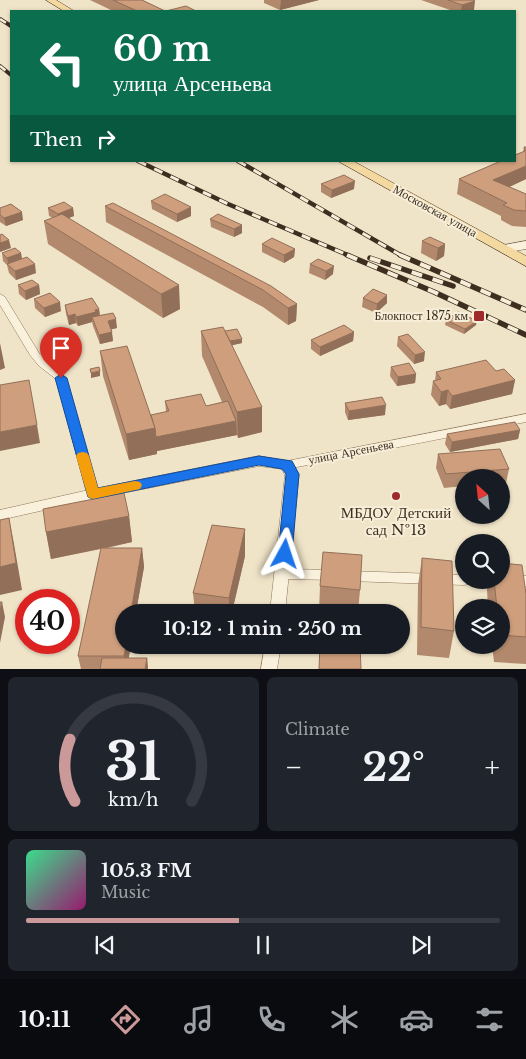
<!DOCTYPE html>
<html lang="en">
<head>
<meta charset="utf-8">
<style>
  body { margin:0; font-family:"Libre Baskerville",serif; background:#20242c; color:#f1f3f6; height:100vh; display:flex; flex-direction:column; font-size:19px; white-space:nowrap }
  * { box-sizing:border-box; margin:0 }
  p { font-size:16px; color:#9ea1a6 }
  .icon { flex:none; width:28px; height:28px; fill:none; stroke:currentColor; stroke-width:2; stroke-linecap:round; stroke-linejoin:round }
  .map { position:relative; height:669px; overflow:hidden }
  .side { display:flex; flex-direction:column; gap:8px; padding:8px; background:#0d0f14; flex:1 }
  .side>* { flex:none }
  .guide { position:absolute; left:10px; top:10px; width:506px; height:152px; border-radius:0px; box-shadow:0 1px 4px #0004; background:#0b6e4f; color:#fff; overflow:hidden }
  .needle { width:32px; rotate:333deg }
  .tools { position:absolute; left:455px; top:469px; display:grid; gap:10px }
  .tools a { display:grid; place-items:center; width:55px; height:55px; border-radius:50%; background:#171b24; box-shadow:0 1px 4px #0004; font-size:25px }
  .speed { position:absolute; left:15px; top:589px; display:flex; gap:10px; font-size:25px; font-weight:700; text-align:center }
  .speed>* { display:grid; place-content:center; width:65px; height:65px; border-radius:50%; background:#171b24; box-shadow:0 1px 4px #0004; line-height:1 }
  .speed .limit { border:8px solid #d22; background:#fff; color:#111 }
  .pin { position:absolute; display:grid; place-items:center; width:42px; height:42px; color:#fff; margin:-51px -21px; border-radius:50% 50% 50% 0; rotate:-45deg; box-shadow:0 0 5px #0007 }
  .pin .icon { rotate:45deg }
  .me { position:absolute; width:55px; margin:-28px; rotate:5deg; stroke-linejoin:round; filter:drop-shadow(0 0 4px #0008) }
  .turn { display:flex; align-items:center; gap:18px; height:105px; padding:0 20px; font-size:22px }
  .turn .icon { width:65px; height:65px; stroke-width:2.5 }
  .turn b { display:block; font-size:35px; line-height:42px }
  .then { display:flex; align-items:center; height:48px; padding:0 20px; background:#0003; gap:10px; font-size:19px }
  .big { font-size:38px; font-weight:700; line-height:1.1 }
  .side .card { flex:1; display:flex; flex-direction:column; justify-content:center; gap:8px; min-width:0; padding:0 18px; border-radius:8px; background:#20242c }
  .side .dial { align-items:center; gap:0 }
  .dial svg { height:130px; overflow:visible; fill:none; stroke:#363941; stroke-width:7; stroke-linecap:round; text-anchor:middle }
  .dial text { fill:#f1f3f6; stroke:none }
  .song { display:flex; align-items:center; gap:15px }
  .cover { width:60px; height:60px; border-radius:8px; background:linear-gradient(135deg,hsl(150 70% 55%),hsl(320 70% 35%)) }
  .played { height:5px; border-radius:2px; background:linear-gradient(90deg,#cc999b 45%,#363941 45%) }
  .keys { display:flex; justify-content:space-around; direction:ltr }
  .heat { display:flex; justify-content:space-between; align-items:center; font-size:28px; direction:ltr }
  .side .tiles { flex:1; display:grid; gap:8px; grid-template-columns:1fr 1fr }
  .card:last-child { grid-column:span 2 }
  .trip { position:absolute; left:115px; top:604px; width:295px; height:50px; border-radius:25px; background:#171b24; box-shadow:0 1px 4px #0004; font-weight:700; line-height:50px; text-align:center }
  .dock { display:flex; height:80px; justify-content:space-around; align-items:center; background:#090b0e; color:#9ea1a6 }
  .dock .icon { width:35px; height:35px }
  .dock .selected { color:#cc999b }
  .dock b { font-size:22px; color:#f1f3f6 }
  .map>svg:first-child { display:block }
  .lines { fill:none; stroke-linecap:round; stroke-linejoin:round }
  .minor-casing { stroke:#8d765c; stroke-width:1 }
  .tertiary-casing { stroke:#8d765c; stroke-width:1 }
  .secondary-casing { stroke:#6f573f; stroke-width:1 }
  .primary-casing { stroke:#5b4430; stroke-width:1 }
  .minor { fill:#faf1dc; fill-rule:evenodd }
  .tertiary { fill:#faf1dc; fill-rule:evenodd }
  .secondary { fill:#faf1dc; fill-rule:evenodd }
  .primary { fill:#f3d9a0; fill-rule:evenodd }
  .rail-far2-casing { stroke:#3d2e20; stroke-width:4 }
  .rail-far1-casing { stroke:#3d2e20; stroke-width:4.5 }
  .rail-casing { stroke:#3d2e20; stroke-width:5.5 }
  .rail-far2 { stroke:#f7eed8; stroke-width:2.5; stroke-dasharray:7; stroke-linecap:butt }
  .rail-far1 { stroke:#f7eed8; stroke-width:3; stroke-dasharray:9; stroke-linecap:butt }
  .rail { stroke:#f7eed8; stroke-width:4; stroke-dasharray:11; stroke-linecap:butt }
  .wall { fill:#b2896c }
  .shaded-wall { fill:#916f58 }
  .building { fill:#cf9f7d; stroke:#916f58 }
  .route { fill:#1a73e8; stroke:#114b97 }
  .slow { fill:#f59e0b }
  .poi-dot { fill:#9e2a2b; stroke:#f7eed8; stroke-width:2 }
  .labels { text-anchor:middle; stroke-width:4; stroke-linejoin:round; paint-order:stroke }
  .street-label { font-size:12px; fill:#3d2e20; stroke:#f7eed8 }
  .poi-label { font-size:12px; fill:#3d2e20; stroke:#f7eed8; text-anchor:end }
  .near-poi-label { font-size:15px; fill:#3d2e20; stroke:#f7eed8 }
</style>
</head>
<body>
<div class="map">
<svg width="526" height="669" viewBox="0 0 526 669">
  <rect width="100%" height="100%" fill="#f0e4c8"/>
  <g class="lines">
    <!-- minor casing -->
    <g class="minor-casing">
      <g id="minor">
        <polygon points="0,294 5,297 39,353 66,378 99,494 97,497 93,498 89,497 87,494 56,379 39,366 30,355 0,305"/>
        <polygon points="526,414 526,422 287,469 283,468 281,465 283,462 287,461"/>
        <polygon points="283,569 335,570 340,571 342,575 340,579 335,580 283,579 278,578 276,574 278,570"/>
        <polygon points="349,571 464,575 464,580 501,580 501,575 526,576 526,586 476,585 471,584 470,581 469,584 464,585 349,581 344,580 342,576 344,572"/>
      </g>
    </g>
    <!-- tertiary casing -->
    <g class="tertiary-casing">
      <g id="tertiary">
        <polygon points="259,456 292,462 299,475 285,612 270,612 285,475 282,469 259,466 93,499 0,520 0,510 93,489"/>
        <polygon points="265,645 281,645 277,669 261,669"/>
      </g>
    </g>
    <!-- secondary casing -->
    <g class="secondary-casing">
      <polygon id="secondary" points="526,241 526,249 503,253 497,249 499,246"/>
    </g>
    <!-- primary casing -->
    <g class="primary-casing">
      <g id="primary">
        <polygon points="46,0 56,0 74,11 64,11"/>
        <polygon points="338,161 353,161 526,256 526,266"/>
      </g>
    </g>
    <!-- minor -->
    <use href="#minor" class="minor"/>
    <!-- tertiary -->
    <use href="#tertiary" class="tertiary"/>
    <!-- secondary -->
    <use href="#secondary" class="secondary"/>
    <!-- primary -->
    <use href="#primary" class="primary"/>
    <!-- rail-far2 casing -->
    <g class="rail-far2-casing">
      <g id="rail-far2">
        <polyline points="0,19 11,26"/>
        <polyline points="0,66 11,75"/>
      </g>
    </g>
    <!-- rail-far1 casing -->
    <g class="rail-far1-casing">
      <g id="rail-far1">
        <polyline points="138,161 228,204 350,256"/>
        <polyline points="238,161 402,256"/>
      </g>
    </g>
    <!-- rail casing -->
    <g class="rail-casing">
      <g id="rail">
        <polyline points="347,255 434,292 526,335"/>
        <polyline points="400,255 526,310"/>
        <polyline points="370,258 453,286"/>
      </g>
    </g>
    <!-- rail-far2 -->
    <use href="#rail-far2" class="rail-far2"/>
    <!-- rail-far1 -->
    <use href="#rail-far1" class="rail-far1"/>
    <!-- rail -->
    <use href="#rail" class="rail"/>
  </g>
  <!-- wall -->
  <g class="wall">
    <polygon points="90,0 142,0 165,11 113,11"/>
    <polygon points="264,0 319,0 280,10 264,3"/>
    <polygon points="421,0 473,0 474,10 470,11 453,11"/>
    <polygon points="524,147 526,147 526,179 509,187 526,194 526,227 512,226 501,220 501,216 457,194 459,179 523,152"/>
    <polygon points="321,184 354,189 331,198 321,192"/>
    <polygon points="151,201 191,216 177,222 152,209"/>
    <polygon points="105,206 297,304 296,321 288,325 263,307 106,222"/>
    <polygon points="0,208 23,220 6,226 0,222"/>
    <polygon points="48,208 73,208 74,216 68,218 180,309 163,318 48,244 44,221 53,218 49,216"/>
    <polygon points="210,219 242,225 242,233 234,237 211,227"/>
    <polygon points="422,241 445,244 444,256 436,261 421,253"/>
    <polygon points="262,244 295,249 294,257 284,263 262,252"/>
    <polygon points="2,253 21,253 22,259 36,273 16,280 9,273 7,265 3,261"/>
    <polygon points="310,264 333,274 325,280 309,273"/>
    <polygon points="18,285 39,285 40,294 26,300 19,294"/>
    <polygon points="387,295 387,303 376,313 362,307 363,298"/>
    <polygon points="34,299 61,311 45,317 35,308"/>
    <polygon points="65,305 99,309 100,315 117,328 111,329 113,341 100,344 93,326 92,322 78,326 76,323 69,325 66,314"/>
    <polygon points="446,320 476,325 464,334 445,325"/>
    <polygon points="201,331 225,331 242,339 242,343 232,345 262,432 238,438 237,435 157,451 157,454 129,460 103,376 100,351 151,415 166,412 165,401 206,406 222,402 202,356"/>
    <polygon points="354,332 353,341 320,356 311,349 311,340"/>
    <polygon points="398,337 424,361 414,364 397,346"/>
    <polygon points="59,339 79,354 68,357 61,348"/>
    <polygon points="391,367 416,374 415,383 397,386 390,376"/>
    <polygon points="496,371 515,380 512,394 450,409 446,404 439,406 431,395 433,381 435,381 436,372"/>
    <polygon points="345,403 385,415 348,420 345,412"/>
    <polygon points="520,430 518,439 450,452 445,444 447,434"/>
    <polygon points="438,454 509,469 506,483 501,483 501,478 464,478 464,486 444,488 436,468"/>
    <polygon points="129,516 132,542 107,548 142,548 144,567 136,612 124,612 129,658 147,658 148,669 81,669 78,656 101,549 51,559 46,532"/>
    <polygon points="245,529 245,556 232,612 195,612 193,593"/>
    <polygon points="422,558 454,631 449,658 417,655 418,585"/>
    <polygon points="489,580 501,580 526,637 526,664 494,662 492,645 501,645 501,608 488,608 487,590"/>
    <polygon points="320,586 360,590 358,612 319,612"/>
  </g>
  <!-- shaded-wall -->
  <g class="shaded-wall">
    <polygon points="281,0 319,0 280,10"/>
    <polygon points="475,1 474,10 470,11 461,11 462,5"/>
    <polygon points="526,166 526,179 492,195 493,180"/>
    <polygon points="355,181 354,189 331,198 332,190"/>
    <polygon points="191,207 191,216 177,222 177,214"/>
    <polygon points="73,208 74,216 59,222 58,214"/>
    <polygon points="22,212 23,220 6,226 4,218"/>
    <polygon points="242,225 242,233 234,237 234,229"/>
    <polygon points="9,240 11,248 0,252 0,243"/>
    <polygon points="445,244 444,256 436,261 438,248"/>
    <polygon points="295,249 294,257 284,263 284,255"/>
    <polygon points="21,253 22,261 9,266 7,258"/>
    <polygon points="35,264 36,273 16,280 15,271"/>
    <polygon points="334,266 333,274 325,280 326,271"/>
    <polygon points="39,285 40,294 26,300 25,291"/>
    <polygon points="179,285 180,309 163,318 161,294"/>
    <polygon points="387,295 387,303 376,313 377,304"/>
    <polygon points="60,302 61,311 45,317 44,308"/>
    <polygon points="297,304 296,321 288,325 288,308"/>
    <polygon points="99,309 100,318 92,317 92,322 78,326 76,317"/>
    <polygon points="75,314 76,323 69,325 68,316"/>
    <polygon points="116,319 117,328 109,330 108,321"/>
    <polygon points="477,321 476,325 464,334 465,329"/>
    <polygon points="112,332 113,341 100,344 99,335"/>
    <polygon points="354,332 353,341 320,356 320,347"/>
    <polygon points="242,339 242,343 229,346 229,341"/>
    <polygon points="0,343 5,368 0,370"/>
    <polygon points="78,344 79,354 68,357 67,348"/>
    <polygon points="425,352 424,361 414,364 415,355"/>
    <polygon points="100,371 100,376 91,378 91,373"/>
    <polygon points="416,374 415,383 397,386 398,377"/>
    <polygon points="515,380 512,394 450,409 452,396"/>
    <polygon points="448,390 446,404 439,406 441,392"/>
    <polygon points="386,405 385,415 348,420 349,411"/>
    <polygon points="262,407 262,432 238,438 237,412"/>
    <polygon points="236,421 237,435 157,451 157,454 129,460 126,434 155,428"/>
    <polygon points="37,425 40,443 0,451 0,432"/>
    <polygon points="520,430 518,439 450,452 452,442"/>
    <polygon points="129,516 132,542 51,559 46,532"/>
    <polygon points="9,518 14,544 22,590 0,595 0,567"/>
    <polygon points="245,529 245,556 232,612 229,612 229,598"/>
    <polygon points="142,548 144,567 136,612 131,612"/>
    <polygon points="2,602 5,617 0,643 0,612"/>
    <polygon points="126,645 131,645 127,669 125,669 124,656"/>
    <polygon points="147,658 148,669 145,669"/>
  </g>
  <!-- building -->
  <g class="building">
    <polygon points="113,0 142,0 165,11 137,11"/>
    <polygon points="448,0 473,0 475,1 462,5"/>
    <polygon points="186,6 196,11 166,11"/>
    <polygon points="524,147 526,147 526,166 493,180 526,194 526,211 514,210 503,205 507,203 459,179 501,161 515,161 515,155 525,151"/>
    <polygon points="344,175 355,181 332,190 321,184"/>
    <polygon points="165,194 191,207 177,214 151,201"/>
    <polygon points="64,202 73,208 58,214 48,208"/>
    <polygon points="113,203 271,286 297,304 288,308 263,290 105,206"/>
    <polygon points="11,204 22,212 4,218 0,215 0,208"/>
    <polygon points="62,214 179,285 161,294 44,221"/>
    <polygon points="218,214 242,225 234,229 210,219"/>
    <polygon points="2,234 9,240 0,243 0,235"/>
    <polygon points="430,237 445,244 438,248 422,241"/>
    <polygon points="272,238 295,249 284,255 262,244"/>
    <polygon points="15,248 21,253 7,258 2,253"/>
    <polygon points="27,257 35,264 15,271 7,264"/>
    <polygon points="318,259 334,266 326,271 310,264"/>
    <polygon points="32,280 39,285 25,291 18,285"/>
    <polygon points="373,289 387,295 377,304 363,298"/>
    <polygon points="50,293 60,302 44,308 34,299"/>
    <polygon points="92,298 99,309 95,310 96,312 76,317 75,314 68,316 65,305"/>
    <polygon points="458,312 477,321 465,329 446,320"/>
    <polygon points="113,313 116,319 108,321 112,332 99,335 92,317"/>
    <polygon points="344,325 354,332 320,347 311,340"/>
    <polygon points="223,327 262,407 237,412 201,331"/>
    <polygon points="237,329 242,339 230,341 225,331"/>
    <polygon points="408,334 425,352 415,355 398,337"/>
    <polygon points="71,335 78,344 67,348 59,339"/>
    <polygon points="127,346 155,428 126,434 100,351"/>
    <polygon points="486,360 496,371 504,369 515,380 452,396 448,390 441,392 433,381 441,379 436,372"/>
    <polygon points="409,363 416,374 398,377 391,367"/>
    <polygon points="99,367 100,371 91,373 90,369"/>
    <polygon points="29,380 37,425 0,432 0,385"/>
    <polygon points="201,394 206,406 228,401 236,421 156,437 155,428 151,415 169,411 165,401"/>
    <polygon points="382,397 386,405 349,411 345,403"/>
    <polygon points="515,422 520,430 452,442 447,434"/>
    <polygon points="500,449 509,469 446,474 438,454"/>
    <polygon points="124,493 129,516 46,532 43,509"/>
    <polygon points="9,518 16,563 0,567 0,520"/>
    <polygon points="212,525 245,529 229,598 193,593"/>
    <polygon points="101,548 142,548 131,612 124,612 124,645 126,645 124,656 78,656"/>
    <polygon points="323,552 362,555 360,590 320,586"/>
    <polygon points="422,558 452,561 454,631 421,627"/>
    <polygon points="501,563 522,565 526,594 526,637 501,635 501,608 497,608 494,580 501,580"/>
    <polygon points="0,602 2,602 0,612"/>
    <polygon points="320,645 360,645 361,669 319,669"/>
    <polygon points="102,658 147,658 145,669 100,669"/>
  </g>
  <!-- route -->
  <polygon class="route" points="61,374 67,378 98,488 259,456 292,461 299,474 292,554 290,558 285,559 280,558 278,554 286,474 282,469 259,465 93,499 88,497 55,378"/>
  <!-- slow -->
  <polygon class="slow" points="83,452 87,453 89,456 98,488 135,481 140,482 142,485 140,489 93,499 88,497 76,456 78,453"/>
  <!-- markers -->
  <g class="poi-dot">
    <rect x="473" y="310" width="12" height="12" rx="2.5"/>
    <circle cx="396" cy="496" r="5"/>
  </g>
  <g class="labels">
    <!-- street labels -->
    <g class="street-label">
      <text transform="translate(435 211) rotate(29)" y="4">Московская улица</text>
      <text transform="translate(351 452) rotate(-11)" y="4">улица Арсеньева</text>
    </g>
    <!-- poi labels -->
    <g class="poi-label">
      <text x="468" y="320">Блокпост 1875 км</text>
    </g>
    <!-- near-poi labels -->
    <g class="near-poi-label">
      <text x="396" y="518">МБДОУ Детский<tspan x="396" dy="17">сад №13</tspan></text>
    </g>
  </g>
</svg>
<div class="tools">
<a><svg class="needle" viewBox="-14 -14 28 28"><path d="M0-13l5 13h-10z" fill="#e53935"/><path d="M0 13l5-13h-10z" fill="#9ea1a6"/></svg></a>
<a><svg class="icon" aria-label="search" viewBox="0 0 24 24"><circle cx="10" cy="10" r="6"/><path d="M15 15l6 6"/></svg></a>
<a><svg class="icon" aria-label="layers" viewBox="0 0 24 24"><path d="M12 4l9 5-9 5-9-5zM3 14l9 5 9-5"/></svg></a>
</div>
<div class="speed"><div class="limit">40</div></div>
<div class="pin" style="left:61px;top:378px;background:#d93025"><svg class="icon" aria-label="arrive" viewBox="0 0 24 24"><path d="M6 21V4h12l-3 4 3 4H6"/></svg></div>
<svg class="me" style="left:285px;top:554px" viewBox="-20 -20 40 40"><path d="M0-17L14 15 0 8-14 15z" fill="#1a73e8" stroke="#fff" stroke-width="4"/></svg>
<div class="trip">10:12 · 1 min · 250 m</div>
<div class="guide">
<div class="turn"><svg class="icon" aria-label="left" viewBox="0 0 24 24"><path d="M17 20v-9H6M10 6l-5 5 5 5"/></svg><div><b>60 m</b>улица Арсеньева</div></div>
<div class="then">Then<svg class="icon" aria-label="right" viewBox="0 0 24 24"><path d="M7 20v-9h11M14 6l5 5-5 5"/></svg></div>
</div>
</div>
<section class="side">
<div class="tiles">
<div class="card dial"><svg viewBox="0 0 100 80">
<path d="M14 69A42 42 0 1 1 86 69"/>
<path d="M14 69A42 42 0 0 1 11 31" stroke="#cc999b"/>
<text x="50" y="56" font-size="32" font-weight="700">31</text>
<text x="50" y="72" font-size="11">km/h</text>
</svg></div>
<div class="card"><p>Climate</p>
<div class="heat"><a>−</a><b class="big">22°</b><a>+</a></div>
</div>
<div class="card">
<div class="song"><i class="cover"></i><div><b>105.3 FM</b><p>Music</p></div></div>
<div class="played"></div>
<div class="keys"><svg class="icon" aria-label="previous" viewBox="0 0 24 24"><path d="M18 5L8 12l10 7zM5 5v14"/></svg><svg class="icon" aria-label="pause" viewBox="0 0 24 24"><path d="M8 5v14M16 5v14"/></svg><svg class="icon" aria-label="next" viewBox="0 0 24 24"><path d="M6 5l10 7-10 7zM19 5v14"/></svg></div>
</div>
</div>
</section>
<nav class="dock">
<b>10:11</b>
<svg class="icon selected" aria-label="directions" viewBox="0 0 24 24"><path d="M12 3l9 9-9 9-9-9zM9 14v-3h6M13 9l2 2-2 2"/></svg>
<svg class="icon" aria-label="music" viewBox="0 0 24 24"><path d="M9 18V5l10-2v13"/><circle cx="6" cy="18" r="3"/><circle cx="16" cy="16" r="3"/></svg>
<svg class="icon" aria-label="phone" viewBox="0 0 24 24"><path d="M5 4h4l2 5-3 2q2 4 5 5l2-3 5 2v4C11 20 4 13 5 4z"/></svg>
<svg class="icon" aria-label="climate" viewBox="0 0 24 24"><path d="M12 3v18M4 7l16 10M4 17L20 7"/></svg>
<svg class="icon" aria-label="car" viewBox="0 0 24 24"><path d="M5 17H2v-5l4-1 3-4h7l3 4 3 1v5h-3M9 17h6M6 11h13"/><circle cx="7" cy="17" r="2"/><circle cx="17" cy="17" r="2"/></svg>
<svg class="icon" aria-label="filters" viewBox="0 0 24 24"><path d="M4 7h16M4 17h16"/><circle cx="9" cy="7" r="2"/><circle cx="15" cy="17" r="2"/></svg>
</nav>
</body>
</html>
